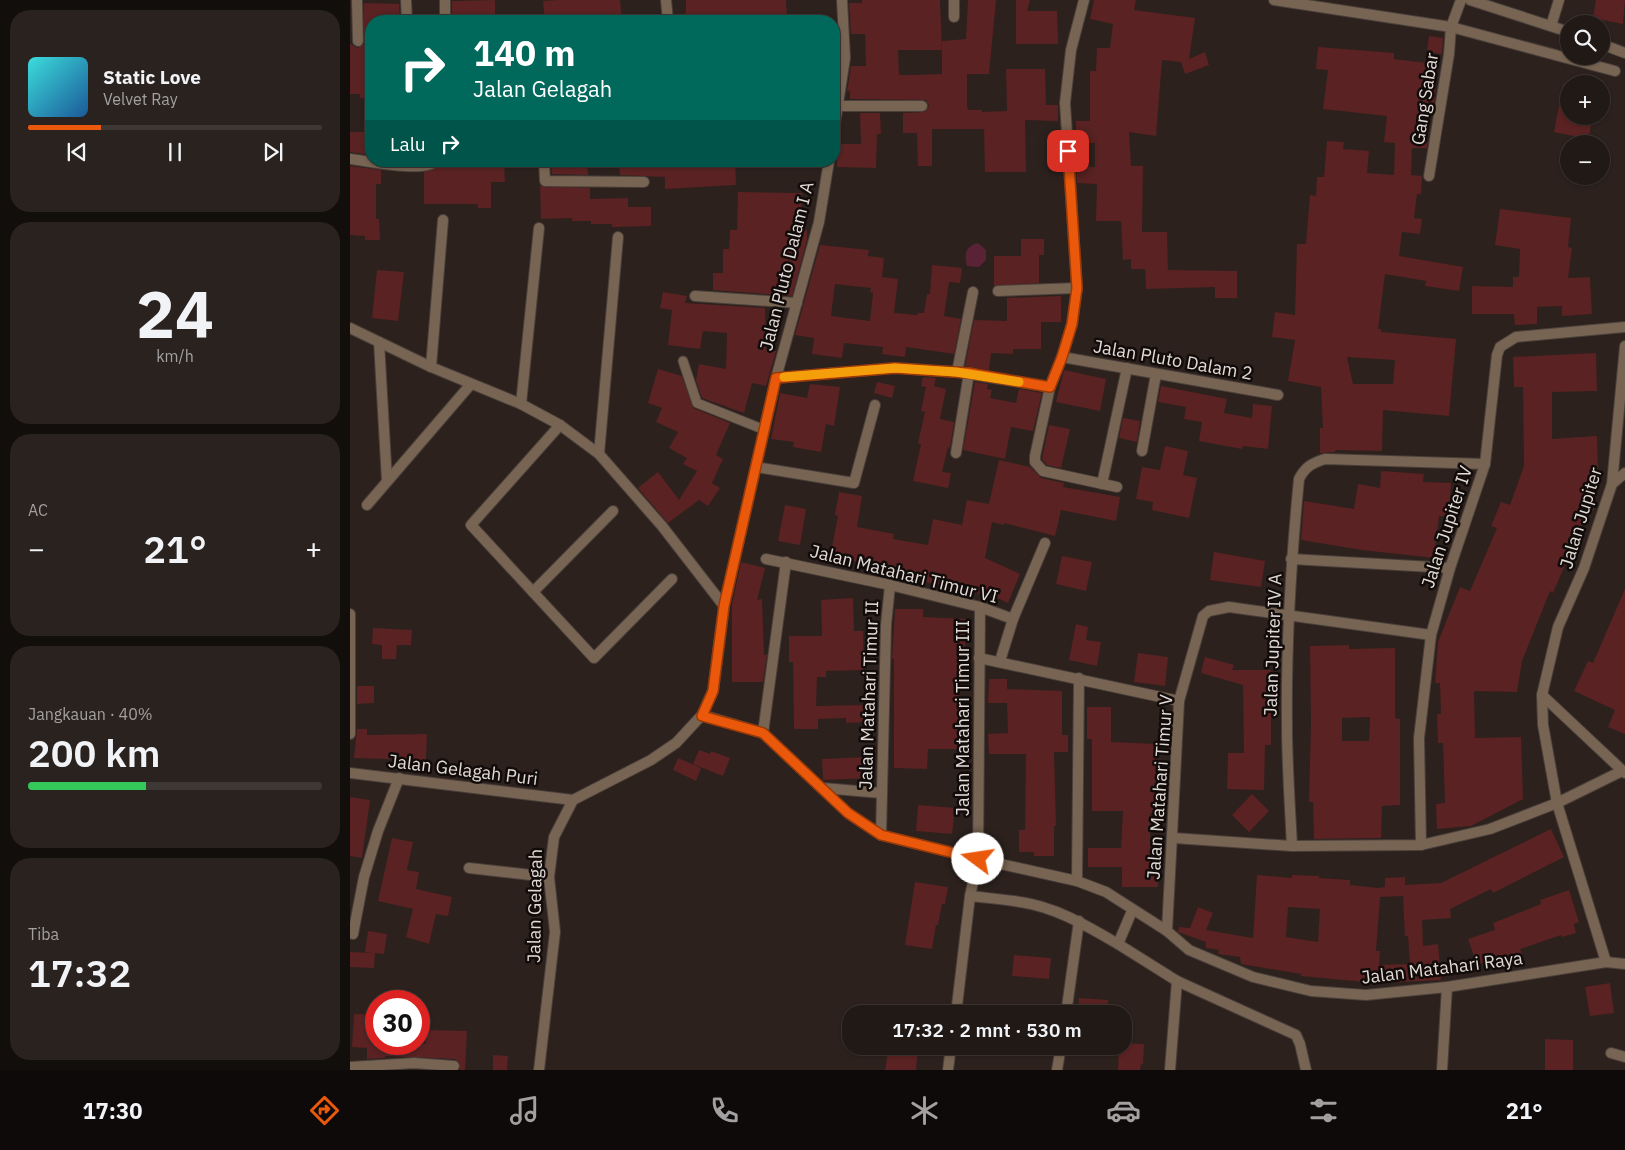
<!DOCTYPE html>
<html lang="id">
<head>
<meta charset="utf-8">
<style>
  body { margin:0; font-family:"IBM Plex Sans",sans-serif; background:#29221f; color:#f1f3f6; height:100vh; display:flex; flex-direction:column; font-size:19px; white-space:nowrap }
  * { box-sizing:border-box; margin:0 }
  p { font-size:16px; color:#a2a0a1 }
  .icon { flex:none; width:28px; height:28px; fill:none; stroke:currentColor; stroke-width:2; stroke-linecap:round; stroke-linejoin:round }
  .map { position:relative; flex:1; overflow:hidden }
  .details { display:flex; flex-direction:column; gap:10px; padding:10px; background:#120e0c; width:350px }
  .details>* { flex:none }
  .banner { position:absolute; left:15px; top:15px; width:475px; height:152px; border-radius:20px; box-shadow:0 1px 4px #0004,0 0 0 1px #3e3835; background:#00695c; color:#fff; overflow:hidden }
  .tools { position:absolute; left:1210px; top:15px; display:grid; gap:10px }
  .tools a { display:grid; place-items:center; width:50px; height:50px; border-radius:50%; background:#211916; box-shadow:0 1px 4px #0004,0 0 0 1px #3e3835; font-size:25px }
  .speed { position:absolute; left:15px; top:990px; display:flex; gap:10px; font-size:25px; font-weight:700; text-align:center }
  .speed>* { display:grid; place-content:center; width:65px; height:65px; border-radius:50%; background:#211916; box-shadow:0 1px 4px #0004,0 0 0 1px #3e3835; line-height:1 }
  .speed .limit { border:8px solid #d22; background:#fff; color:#111 }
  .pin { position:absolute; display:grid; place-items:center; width:42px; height:42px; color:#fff; margin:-21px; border-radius:10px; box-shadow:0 2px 8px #0006 }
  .me { position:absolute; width:55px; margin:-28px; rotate:284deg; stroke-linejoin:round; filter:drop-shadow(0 0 4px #0008) }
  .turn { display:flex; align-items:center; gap:18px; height:105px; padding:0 25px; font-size:22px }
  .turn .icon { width:65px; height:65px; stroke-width:2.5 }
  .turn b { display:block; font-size:35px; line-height:42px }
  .then { display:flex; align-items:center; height:48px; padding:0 25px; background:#0003; gap:10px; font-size:19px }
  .big { font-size:38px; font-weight:600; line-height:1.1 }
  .details .card { flex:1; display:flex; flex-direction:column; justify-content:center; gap:8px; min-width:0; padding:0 18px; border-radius:20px; background:#29221f }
  .details .dial { align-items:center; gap:0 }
  .dial b { font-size:65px; line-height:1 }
  .song { display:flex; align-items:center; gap:15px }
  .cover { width:60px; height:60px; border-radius:8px; background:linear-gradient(135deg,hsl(180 70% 55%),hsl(210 70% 35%)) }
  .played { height:5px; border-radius:2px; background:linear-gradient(90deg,#ea580c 25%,#3e3835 25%) }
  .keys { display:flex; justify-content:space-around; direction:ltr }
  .heat { display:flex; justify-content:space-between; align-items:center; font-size:28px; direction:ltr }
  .charge { height:8px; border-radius:4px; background:linear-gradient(90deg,#34c759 40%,#3e3835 0) }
  .trip { position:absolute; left:492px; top:1005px; width:290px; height:50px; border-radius:20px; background:#211916; box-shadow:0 1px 4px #0004,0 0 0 1px #3e3835; font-weight:600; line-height:50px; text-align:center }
  .tab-bar { display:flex; height:80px; justify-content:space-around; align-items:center; background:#0d0a09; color:#a2a0a1 }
  .tab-bar .icon { width:35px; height:35px }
  .tab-bar .active { color:#ea580c }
  .tab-bar b { font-size:22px; color:#f1f3f6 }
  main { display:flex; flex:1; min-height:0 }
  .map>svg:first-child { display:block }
  .water { fill:#5a2335 }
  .building { fill:#5a2222; fill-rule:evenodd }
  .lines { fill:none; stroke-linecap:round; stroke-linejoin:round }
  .service-casing { stroke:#493f3b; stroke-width:11 }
  .minor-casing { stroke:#493f3b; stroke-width:12 }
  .tertiary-casing { stroke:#493f3b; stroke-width:12 }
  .service { stroke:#786452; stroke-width:9 }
  .minor { stroke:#786452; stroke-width:10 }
  .tertiary { stroke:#786452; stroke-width:10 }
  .route-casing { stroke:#983908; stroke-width:12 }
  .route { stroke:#ea580c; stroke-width:9 }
  .slow { stroke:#f59e0b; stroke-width:9 }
  .labels { text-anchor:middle; stroke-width:5; stroke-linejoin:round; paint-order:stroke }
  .street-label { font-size:18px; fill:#e2dad7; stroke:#110c0a }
</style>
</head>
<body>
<main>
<section class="details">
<div class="card">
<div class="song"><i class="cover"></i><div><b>Static Love</b><p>Velvet Ray</p></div></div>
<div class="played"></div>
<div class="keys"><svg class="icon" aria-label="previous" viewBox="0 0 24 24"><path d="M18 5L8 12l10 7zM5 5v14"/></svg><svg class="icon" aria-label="pause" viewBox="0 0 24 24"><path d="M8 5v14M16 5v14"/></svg><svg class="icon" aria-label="next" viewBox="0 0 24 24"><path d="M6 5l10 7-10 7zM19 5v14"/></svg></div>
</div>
<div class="card dial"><b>24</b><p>km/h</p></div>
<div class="card"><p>AC</p>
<div class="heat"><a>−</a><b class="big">21°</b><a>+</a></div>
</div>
<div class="card"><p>Jangkauan · 40%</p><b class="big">200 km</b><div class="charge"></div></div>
<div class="card"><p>Tiba</p><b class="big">17:32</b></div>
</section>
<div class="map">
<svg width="1275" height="1070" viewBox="0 0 1275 1070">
  <rect width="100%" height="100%" fill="#2c211d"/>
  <!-- water -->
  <path class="water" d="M628,243L636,250V260L629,267L617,266C614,253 615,247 628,243Z"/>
  <!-- building -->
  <g class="building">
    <polygon points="145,0 145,21 117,21 117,17 102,17 102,1"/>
    <polygon points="207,0 270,0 272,21 195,21 193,1"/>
    <polygon points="336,0 436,0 437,21 336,21"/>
    <polygon points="512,0 590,0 592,50 548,50 549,75 564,75 592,74 592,41 616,39 618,0 646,0 639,74 617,74 617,107 618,110 632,110 632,112 657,111 656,69 695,69 696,105 708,105 708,121 675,120 676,172 635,172 634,129 582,129 582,166 568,166 567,133 553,133 553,113 575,112 579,106 576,100 500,99 500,91 497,92 501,66 516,66 515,34 501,34 499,3 512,3"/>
    <polygon points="666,0 680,0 677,11 707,11 708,44 666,44"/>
    <polygon points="744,0 786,0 784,10 845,18 839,59 855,52 859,65 835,74 831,62 812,60 806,136 779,132 781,166 793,166 792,232 817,232 818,270 887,271 887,298 865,298 865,287 796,289 795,269 781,269 781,259 773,260 771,221 746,221 747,184 727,183 726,167 745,167 745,143 726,144 726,121 740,121 740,71 746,71 747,48 760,48 763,24 740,19"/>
    <polygon points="1246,0 1275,0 1273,24 1243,18"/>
    <polygon points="14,3 49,4 50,21 21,21 21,98 10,98 10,94 0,94 0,44 8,48 14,44"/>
    <polygon points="1079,36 1093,38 1092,54 1077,52"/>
    <path d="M968,47L1044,53V59L1077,63L1074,83L1086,85L1084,105L1079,104L1077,148H1062L1061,175L1072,176L1071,194H1067L1064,218L1072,219L1070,234L1052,232L1049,256L1113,267L1109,291L1075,286L1076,281L1035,274L1028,329H1031V332L1106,339L1099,416L1033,410L1032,451L985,450V452L970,453V428H973L971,387L938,381L945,340L922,337L925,312L945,315L947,244H956L960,195L966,196L967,177H974L977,141L994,142L993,149L1019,151L1017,173L1044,175L1045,143L1034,142L1037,116L973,109L978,70L966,69ZM997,357L1045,360L1043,384H1003Z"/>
    <polygon points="1213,84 1219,85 1219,116 1243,116 1238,139 1204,132"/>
    <polygon points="510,113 530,113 531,134 527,134 526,168 487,167 487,144 511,144"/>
    <polygon points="0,132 21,132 21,155 0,152"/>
    <polygon points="93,161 154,161 155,182 141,182 141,208 128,208 128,204 74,204 74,172 89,167"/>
    <polygon points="201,161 237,161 238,175 202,174"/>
    <polygon points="269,161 385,161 386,185 315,189 315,177 270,175"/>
    <polygon points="0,166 31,170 31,184 26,184 26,219 29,219 30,240 15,240 15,236 0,235"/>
    <polygon points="190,186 240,188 240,199 278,198 278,207 301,207 301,226 262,227 262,224 241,224 241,221 222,221 222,218 191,219"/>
    <polygon points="388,192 452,193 452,230 457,230 457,240 442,296 363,290 363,273 373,273 373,249 379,249 380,230 387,230"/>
    <polygon points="1150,209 1221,218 1218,247 1222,248 1218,278 1240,277 1242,314 1212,316 1212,306 1187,307 1187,324 1165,325 1164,314 1122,314 1122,286 1163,287 1163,277 1169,277 1170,249 1145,245"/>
    <polygon points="671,239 694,239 694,255 689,255 689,283 644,286 644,256 671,256"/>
    <path d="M470,245L519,250L518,256L534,258L532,277L548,279L544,313L568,315V313H574L577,294H580L582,265L612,268L610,283L599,282L594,316L611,319L604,354L556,347L555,357L532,354L533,347L494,343L492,358L462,354L464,338L445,335ZM485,284L521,288L520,292L523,293L520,321L481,316Z"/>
    <polygon points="27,270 54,272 48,321 22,318"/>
    <polygon points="313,292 337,296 335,303 415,308 416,350 426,351 425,355 416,386 402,383 394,413 352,398 346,380 349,364 376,369 377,333 353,331 350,349 318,345 322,310 310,308"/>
    <polygon points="711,296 711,322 691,322 691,349 663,349 663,354 641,353 639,370 615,366 624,320 657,321 657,298"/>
    <polygon points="1246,353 1247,391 1202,392 1202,439 1247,436 1248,472 1242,472 1244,510 1238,511 1203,593 1200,591 1172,661 1167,692 1124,691 1125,738 1171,737 1173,799 1121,826 1087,829 1086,804 1095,803 1093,743 1088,743 1087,714 1091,714 1090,683 1085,683 1088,642 1110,587 1120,591 1147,528 1141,526 1151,502 1160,505 1174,466 1173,387 1164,387 1163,357"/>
    <polygon points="308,369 332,376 343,408 380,423 366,455 373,459 362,483 370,488 358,506 349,500 318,523 288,488 308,472 329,500 347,471 333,464 337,458 319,448 328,432 306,422 312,408 298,403"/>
    <polygon points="714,370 756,379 750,411 706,402"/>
    <polygon points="573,377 586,378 584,386 596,389 590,419 604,422 600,448 598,447 592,472 601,473 598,488 563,481 571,444 568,443 575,412 571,411 576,387 571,386"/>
    <polygon points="527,382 545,386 542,398 524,393"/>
    <polygon points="625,382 638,384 637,389 642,390 640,398 666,403 669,389 692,393 683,431 661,427 655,459 613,450"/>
    <polygon points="460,384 490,387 484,426 476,424 471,452 443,447 444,442 421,439 430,393 457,398"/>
    <polygon points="811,386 877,399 874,413 902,418 903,404 922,406 918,449 893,446 892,449 849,441 852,422 834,419 836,407 808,402"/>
    <polygon points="773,418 790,421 787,442 769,438"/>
    <polygon points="699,425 720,429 711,468 697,465 692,459"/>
    <polygon points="815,446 838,451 833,475 847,478 839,518 802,510 803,502 786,499 792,467 810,470"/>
    <polygon points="649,460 680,467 691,478 714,483 713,487 770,497 766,521 711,510 705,536 654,523 654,525 642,522 635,558 670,574 658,603 632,591 631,594 538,574 540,568 480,557 488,516 485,515 489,492 512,496 507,527 544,534 543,539 578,545 583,519 612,525 617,500 639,504"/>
    <polygon points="1031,471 1074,474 1073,482 1101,483 1099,517 1089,516 1084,558 1012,550 951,540 954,501 1004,509 1008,484 1030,488"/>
    <polygon points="435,505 456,509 450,545 428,541"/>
    <polygon points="864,552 915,561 911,587 860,580"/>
    <polygon points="712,556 742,562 736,591 706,584"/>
    <polygon points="391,562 415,568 407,600 412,599 414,655 417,655 413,682 382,682 382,604"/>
    <polygon points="1275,589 1275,734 1258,727 1265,710 1224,691 1238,661 1243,663"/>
    <polygon points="503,598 504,631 513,631 514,670 476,671 476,677 467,677 466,706 515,705 516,722 496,723 496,718 468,719 468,729 444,729 443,662 439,662 439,636 472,636 471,600"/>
    <polygon points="545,609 573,609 573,617 616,619 614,663 621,663 620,680 609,680 608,720 620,720 619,734 610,734 610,749 578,749 577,769 544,768 544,659 542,659"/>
    <polygon points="726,624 738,627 736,640 751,642 747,666 719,660"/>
    <polygon points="23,628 62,630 61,645 47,645 46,659 32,659 32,645 22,644"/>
    <path d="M999,645V649L1045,648V718L1050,719V805L1032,806L1031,838L964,839L963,802H959L961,724L960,646ZM1020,717L1019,741H992V718Z"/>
    <polygon points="788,653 818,657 815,686 784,682"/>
    <polygon points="855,657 884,665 882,670 921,670 921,745 915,745 914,790 877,789 878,753 894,753 893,685 851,673"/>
    <polygon points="639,679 657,679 657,689 712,691 712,735 718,735 718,752 704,752 706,826 704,826 704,856 684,856 684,852 669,852 669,830 675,830 676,754 639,754 638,734 658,733 657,703 638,703"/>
    <polygon points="7,686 24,686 24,703 7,704"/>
    <polygon points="737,707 761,707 761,742 806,744 808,792 807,813 800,813 800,847 807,847 808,887 772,887 772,867 738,867 738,848 771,848 773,811 742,811 742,739 737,739"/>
    <polygon points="7,729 17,729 17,735 77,734 76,760 4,758"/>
    <polygon points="349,750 360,754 361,751 380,758 373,776 343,764"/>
    <polygon points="519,757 520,778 473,780 472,759"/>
    <polygon points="328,758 351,768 346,781 323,770"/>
    <polygon points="902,794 919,811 899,832 882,815"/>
    <polygon points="0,797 20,800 12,858 0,856"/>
    <polygon points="568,805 605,808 602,834 566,831"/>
    <path d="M1201,829L1214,857L1143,893L1141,889L1100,909L1101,918L1072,920L1073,946L1088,944L1091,980L1025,983L951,976V974L891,964L890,957L868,954L869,950L856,948V942L828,932L829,927L840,928L848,907L863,913L856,930L903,938L907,875L942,878V875L969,876V878L1000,880V885L1028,888L1035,887V878L1055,877V885L1091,883ZM1053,896L1055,936H1058L1060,964L1029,965L1030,951H1026L1030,897ZM938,907L970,909L968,942L936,937Z"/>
    <polygon points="42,838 63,842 57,870 69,872 66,889 102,897 98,916 86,914 79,944 56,937 63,909 28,901"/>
    <polygon points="565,882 598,887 595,904 592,904 588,925 586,925 582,949 555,945"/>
    <polygon points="1219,890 1229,922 1224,924 1226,933 1212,937 1211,935 1170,949 1173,957 1156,963 1154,956 1127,965 1118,939 1145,930 1143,923 1191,904 1190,900"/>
    <polygon points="18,931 37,934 34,954 25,953 24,968 0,967 0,952 23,953 15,952"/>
    <polygon points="664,955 701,958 699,979 662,976"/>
    <polygon points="1260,983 1264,1013 1240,1016 1235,987"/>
    <polygon points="729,998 758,1000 757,1014 728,1014"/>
    <polygon points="4,1014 26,1015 26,1044 76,1044 76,1030 117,1031 115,1070 110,1070 110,1063 105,1059 35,1056 35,1058 17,1059 17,1048 2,1047"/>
    <polygon points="1195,1039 1223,1040 1223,1070 1195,1070"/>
    <polygon points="774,1043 794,1044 793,1064 791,1064 790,1070 768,1070 769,1046 774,1046"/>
    <polygon points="539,1046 568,1046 566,1070 535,1070"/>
    <polygon points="143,1055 158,1056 157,1070 143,1070"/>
  </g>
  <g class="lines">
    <!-- service casing -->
    <g class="service-casing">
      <polyline id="service" points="333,361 347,403 415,430"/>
    </g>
    <!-- minor casing -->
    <g class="minor-casing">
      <g id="minor">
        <polyline points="7,0 8,41"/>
        <polyline points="56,0 57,21"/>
        <polyline points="316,0 318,21"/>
        <polyline points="604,0 604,17"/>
        <polyline points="924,0 1101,27 1265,71"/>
        <polyline points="95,21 95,0"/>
        <polyline points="1201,26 1209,0"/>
        <polyline points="488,106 572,106"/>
        <polyline points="484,130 495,58 492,0"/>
        <path d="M0,159C18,161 73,173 86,161"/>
        <polyline points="194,161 195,181 294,182"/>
        <polyline points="1079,176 1099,54 1101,27 1111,0"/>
        <polyline points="648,291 727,288"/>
        <polyline points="345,296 447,303"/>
        <polyline points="0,328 81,367 171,404 210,425 249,454 312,526 374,606"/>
        <polyline points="29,342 37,481"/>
        <polyline points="712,357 928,395"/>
        <polyline points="81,367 93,220"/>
        <polyline points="607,372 623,292"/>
        <polyline points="426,378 469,222 479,161"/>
        <polyline points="700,387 685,456 685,462 693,471 767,487"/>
        <polyline points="171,404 189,228"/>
        <polyline points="210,425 121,525 244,658 322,579"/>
        <polyline points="792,451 806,374"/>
        <polyline points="606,453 619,373"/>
        <polyline points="249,454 268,237"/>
        <polyline points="406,467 504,483 525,405"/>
        <polyline points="752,484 777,368"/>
        <polyline points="1262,484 1275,473"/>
        <polyline points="17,505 121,384"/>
        <polyline points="416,559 540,585 630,607 663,619"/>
        <polyline points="941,559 1100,568"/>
        <polyline points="183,592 263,511"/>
        <polyline points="630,607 628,859 727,881 756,892 817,931 839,950 903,977 961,991 1016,995 1097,987 1256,962 1275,964"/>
        <polyline points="0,614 0,734"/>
        <polyline points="629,658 829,701"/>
        <polyline points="650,661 663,619 695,543"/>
        <polyline points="1192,695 1275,773"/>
        <path d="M352,715L413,733L498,813L531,835L628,859L620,896C636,898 653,899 670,902C706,907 737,926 768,944L782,911"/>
        <polyline points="413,733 436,562"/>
        <polyline points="0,773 223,800"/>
        <polyline points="473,788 531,793"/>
        <polyline points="531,835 536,625 540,585"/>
        <polyline points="824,838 942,846 1071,845 1140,829 1207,803 1272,771"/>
        <polyline points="1071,845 1069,738 1081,635 1100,568 1135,464 1147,355 1150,347 1166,337 1275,327"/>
        <path d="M942,846C940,806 937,765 937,725C936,643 941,561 949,479C955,467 962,463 975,459L1135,464"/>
        <polyline points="119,868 199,877"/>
        <polyline points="727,881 729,678"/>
        <polyline points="817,931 829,701 853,616 859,611 879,607 1081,635"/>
        <polyline points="3,934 14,877 28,831 49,778"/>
        <polyline points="768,944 827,981 946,1035 950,1044 956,1070"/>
        <polyline points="1256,962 1207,803 1193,725 1192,695 1208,627 1234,568 1262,484 1275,346"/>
        <polyline points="606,1014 620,896"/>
        <polyline points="716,1014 729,921"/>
        <polyline points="1261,1053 1275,1057"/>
        <polyline points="0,1067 64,1063 104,1066"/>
        <polyline points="598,1070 601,1046"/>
        <polyline points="707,1070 711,1046"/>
        <polyline points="820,1070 827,981"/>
        <polyline points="1092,1070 1097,987"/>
      </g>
    </g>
    <!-- tertiary casing -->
    <g class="tertiary-casing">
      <g id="tertiary">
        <polyline points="1120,0 1219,32"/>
        <polyline points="1251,44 1275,53"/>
        <polyline points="189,1070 205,932 199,877 204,837 223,800 301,760 326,743 352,715 363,691 374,606 426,378 545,368 607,372 700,387 712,357 722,324 727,288 715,103 721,50 734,0"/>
      </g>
    </g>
    <!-- service -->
    <use href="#service" class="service"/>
    <!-- minor -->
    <use href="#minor" class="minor"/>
    <!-- tertiary -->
    <use href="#tertiary" class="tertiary"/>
  </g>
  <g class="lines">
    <!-- route casing -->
    <g class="route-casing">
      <polyline id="route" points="628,859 531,835 498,813 413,733 352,716 363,691 374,606 426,378 545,368 619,373 700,387 712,357 722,324 727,288 718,151"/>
    </g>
    <!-- route -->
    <use href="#route" class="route"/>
    <!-- slow -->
    <polyline class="slow" points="434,377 545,368 606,372 669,382"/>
  </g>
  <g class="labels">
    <!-- street labels -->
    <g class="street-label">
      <text transform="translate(1075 99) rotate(-81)" y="6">Gang Sabar</text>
      <text transform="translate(437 266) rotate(-76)" y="6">Jalan Pluto Dalam I A</text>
      <text transform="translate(823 360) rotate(10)" y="6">Jalan Pluto Dalam 2</text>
      <text transform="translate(1231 518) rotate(-73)" y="6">Jalan Jupiter</text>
      <text transform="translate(1097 527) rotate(-72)" y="6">Jalan Jupiter IV</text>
      <text transform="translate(554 574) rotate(14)" y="6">Jalan Matahari Timur VI</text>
      <text transform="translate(923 645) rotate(-88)" y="6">Jalan Jupiter IV A</text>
      <text transform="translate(519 695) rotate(-88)" y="6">Jalan Matahari Timur II</text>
      <text transform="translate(613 718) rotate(-90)" y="6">Jalan Matahari Timur III</text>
      <text transform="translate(113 770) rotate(7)" y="6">Jalan Gelagah Puri</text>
      <text transform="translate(810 787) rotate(-86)" y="6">Jalan Matahari Timur V</text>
      <text transform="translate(185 906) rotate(-89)" y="6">Jalan Gelagah</text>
      <text transform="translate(1092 968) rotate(-7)" y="6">Jalan Matahari Raya</text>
    </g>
  </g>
</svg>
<div class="tools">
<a><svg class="icon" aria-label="search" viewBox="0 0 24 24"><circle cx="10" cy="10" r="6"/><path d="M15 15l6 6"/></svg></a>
<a>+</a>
<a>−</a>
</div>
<div class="speed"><div class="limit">30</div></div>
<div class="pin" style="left:718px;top:151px;background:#d93025"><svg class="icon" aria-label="arrive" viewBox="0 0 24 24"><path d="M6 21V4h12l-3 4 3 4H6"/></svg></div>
<svg class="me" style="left:628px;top:859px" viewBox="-20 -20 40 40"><circle r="19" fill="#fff"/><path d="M0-13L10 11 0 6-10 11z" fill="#ea580c"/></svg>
<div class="trip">17:32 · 2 mnt · 530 m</div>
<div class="banner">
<div class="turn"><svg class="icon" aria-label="right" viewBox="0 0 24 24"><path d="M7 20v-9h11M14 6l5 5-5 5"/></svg><div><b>140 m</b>Jalan Gelagah</div></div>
<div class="then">Lalu<svg class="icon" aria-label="right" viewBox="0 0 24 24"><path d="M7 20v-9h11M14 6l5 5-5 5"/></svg></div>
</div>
</div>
</main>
<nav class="tab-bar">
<b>17:30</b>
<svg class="icon active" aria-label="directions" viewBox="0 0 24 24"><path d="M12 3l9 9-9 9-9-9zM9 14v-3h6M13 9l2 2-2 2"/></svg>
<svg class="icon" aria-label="music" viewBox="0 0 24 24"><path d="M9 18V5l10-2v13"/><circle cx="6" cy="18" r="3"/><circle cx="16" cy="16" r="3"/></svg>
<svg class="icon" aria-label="phone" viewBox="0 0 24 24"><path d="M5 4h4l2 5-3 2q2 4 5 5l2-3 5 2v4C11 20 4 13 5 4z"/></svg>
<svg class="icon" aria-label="climate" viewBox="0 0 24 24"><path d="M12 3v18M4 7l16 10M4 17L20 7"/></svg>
<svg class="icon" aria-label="car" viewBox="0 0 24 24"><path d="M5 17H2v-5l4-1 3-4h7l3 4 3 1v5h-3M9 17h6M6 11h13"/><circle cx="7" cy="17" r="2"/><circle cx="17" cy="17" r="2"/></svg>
<svg class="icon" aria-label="filters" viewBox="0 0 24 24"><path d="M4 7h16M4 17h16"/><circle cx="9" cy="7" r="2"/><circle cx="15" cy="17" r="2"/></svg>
<b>21°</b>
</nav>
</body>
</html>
